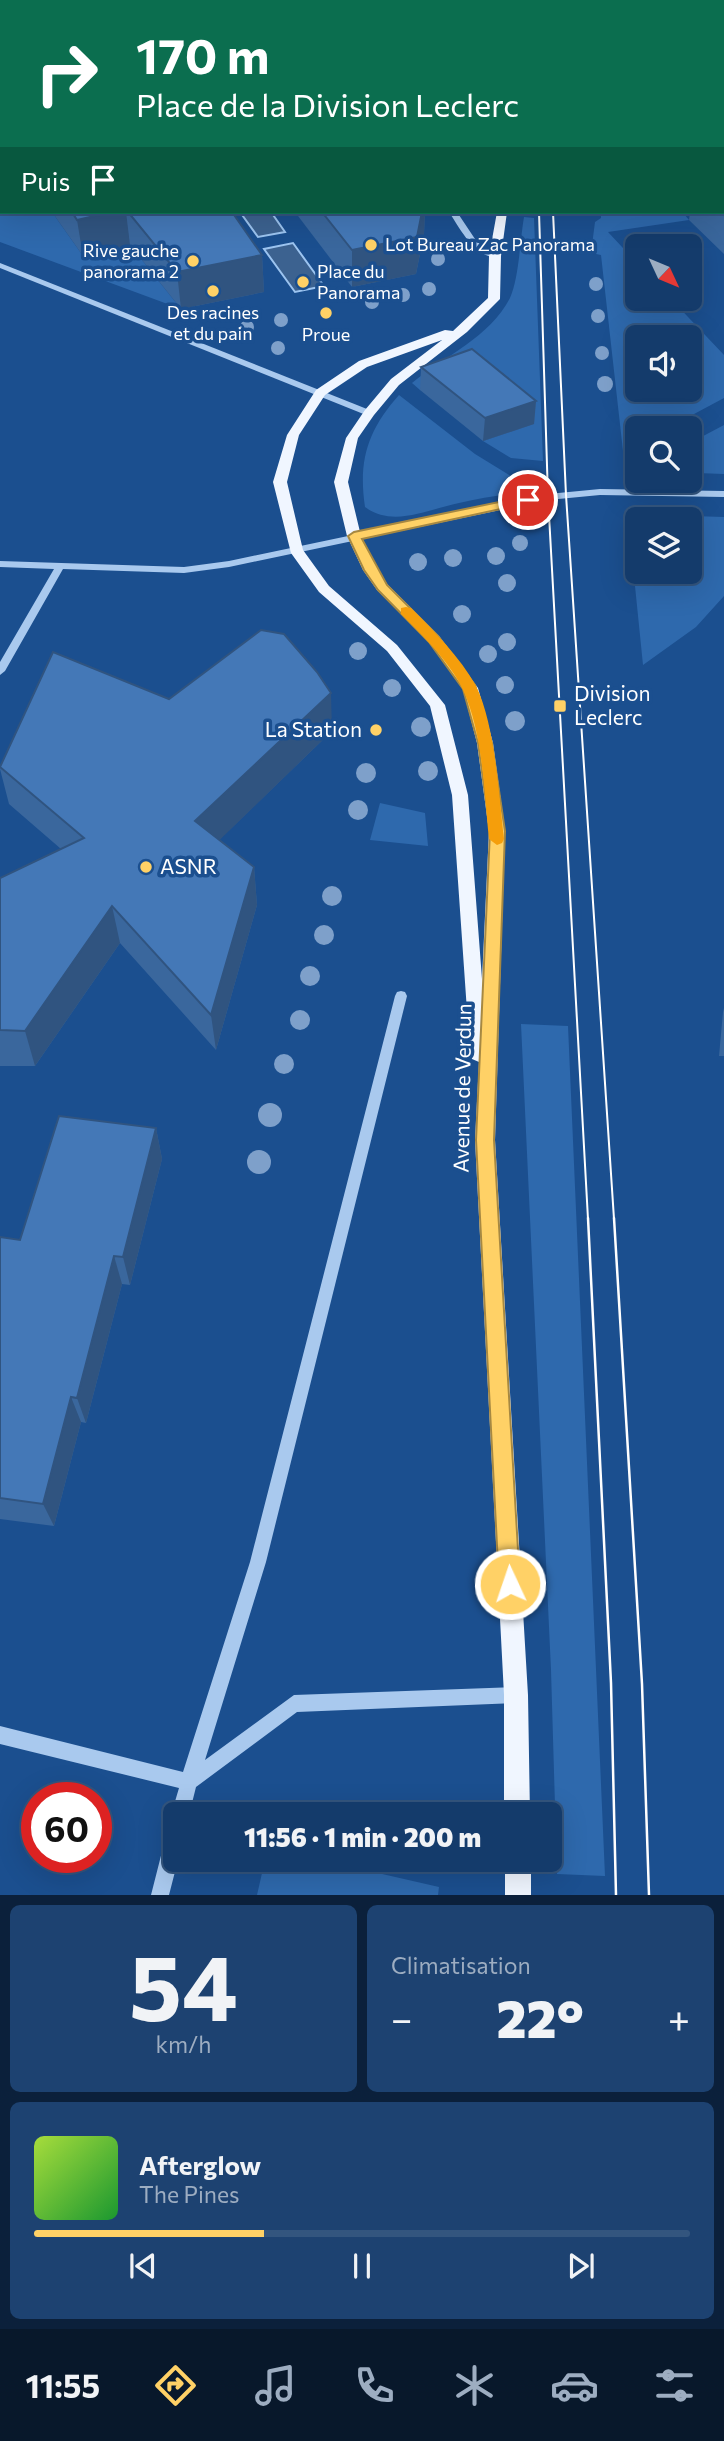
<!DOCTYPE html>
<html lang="fr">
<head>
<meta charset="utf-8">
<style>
  body { margin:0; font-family:Commissioner,sans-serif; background:#1d4271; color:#f1f3f6; height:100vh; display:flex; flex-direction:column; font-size:26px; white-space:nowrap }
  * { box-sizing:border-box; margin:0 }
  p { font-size:23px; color:#9dadc1 }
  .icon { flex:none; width:38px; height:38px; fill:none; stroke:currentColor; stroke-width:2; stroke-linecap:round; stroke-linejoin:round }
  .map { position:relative; height:1895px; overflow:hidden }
  .side { display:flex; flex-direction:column; gap:10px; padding:10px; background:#0b203b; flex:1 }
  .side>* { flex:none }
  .hud { position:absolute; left:0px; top:0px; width:724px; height:214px; box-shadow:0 7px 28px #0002,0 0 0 2px #33557e; background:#0b6e4f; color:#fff; overflow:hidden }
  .needle { width:46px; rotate:134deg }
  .controls { position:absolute; left:625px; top:234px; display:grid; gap:14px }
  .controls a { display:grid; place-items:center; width:77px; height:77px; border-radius:10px; background:#143b6b; box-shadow:0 7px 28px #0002,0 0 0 2px #33557e; font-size:35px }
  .speed { position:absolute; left:21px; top:1782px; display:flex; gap:14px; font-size:35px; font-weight:700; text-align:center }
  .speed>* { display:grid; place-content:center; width:91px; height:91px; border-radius:50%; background:#143b6b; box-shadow:0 7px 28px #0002,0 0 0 2px #33557e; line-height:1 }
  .speed .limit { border:10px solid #d22; background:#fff; color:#111 }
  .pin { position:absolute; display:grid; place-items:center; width:60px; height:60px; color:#fff; margin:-30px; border:4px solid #fff; border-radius:50%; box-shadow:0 2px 7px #0007 }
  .me { position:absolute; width:77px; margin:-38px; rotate:357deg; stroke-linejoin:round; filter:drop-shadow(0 0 5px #0008) }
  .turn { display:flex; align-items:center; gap:24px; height:147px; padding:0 21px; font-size:32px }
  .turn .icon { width:91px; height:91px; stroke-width:2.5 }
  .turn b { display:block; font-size:49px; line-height:60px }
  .then { display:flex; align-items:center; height:66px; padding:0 21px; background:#0003; gap:14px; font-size:26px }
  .big { font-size:52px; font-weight:800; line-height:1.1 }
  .side .tile { flex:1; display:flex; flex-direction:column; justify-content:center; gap:10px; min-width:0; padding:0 24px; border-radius:10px; background:#1d4271 }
  .side .dial { align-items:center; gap:0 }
  .dial b { font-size:91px; line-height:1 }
  .song { display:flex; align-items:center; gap:21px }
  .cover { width:84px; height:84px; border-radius:10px; background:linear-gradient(135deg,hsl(80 70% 55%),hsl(130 70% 35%)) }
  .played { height:7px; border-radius:4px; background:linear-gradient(90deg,#ffd166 35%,#33557e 35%) }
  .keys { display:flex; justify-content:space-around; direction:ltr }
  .heat { display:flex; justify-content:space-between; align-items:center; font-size:38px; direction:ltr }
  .side .tiles { flex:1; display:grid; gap:10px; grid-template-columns:1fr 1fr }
  .tile:last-child { grid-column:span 2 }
  .trip { position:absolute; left:163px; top:1802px; width:399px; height:70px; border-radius:10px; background:#143b6b; box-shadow:0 7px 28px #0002,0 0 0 2px #33557e; font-weight:800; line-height:70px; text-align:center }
  .tab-bar { display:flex; height:112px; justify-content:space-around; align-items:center; background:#08182b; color:#9dadc1 }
  .tab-bar .icon { width:49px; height:49px }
  .tab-bar .selected { color:#ffd166 }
  .tab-bar b { font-size:32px; color:#f1f3f6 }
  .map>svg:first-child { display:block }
  .green { fill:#2e69ad; fill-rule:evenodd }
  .water { fill:#3c6290; stroke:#9cc4f0; stroke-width:2 }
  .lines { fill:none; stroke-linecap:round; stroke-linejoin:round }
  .minor { fill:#a9c9ee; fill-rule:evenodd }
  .major { fill:#f0f6ff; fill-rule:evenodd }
  .tram-far1 { stroke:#fff; stroke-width:2 }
  .tram { stroke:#fff; stroke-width:2.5 }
  .tree { fill:#7ea0ca }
  .wall { fill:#3a679d }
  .shaded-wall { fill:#305480 }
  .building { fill:#4478b7; stroke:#305480; stroke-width:2 }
  .route { fill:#ffd166; stroke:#a68842; stroke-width:2 }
  .slow { fill:#f59e0b }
  .poi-dot { fill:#ffd166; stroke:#1b4f8f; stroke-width:2.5 }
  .labels { text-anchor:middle; stroke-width:7; stroke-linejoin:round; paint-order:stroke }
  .far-poi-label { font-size:18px; fill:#fff; stroke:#1b4f8f; text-anchor:start }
  .poi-label { font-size:21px; fill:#fff; stroke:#1b4f8f; text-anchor:start }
  .street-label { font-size:21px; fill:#fff; stroke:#1b4f8f }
</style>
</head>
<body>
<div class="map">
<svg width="724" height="1895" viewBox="0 0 724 1895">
  <rect width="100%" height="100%" fill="#1b4f8f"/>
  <!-- green -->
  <g class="green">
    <path d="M625,0H724V220L684,214L689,220L608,232L637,263V299H671L724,355V398L666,429H637V444L623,451L601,255L591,253L595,222L601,218V212H723V2ZM637,338H690V390H637Z"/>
    <polygon points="0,195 2,212 52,212 83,256 130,245 181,309 0,242"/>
    <path d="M524,217L534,218L543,461L511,458L483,441L533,424L420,390L412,383C445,356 490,337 510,298C519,278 520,240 524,217Z"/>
    <path d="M399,395L475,454L522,483L523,492C502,495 480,498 459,503C429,509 393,528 365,507C358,460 368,430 399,395Z"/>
    <polygon points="724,425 724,474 697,473 699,459 690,452 690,443"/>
    <path d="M660,515L724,517V596L696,627L643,665L628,517ZM637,520H690V572H637Z"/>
    <polygon points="380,803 425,813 428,846 370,840"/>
    <polygon points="521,1024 568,1026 605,1876 557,1874 551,1670"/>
    <polygon points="265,1860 321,1860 439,1887 438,1895 257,1895"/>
  </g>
  <!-- water -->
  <g class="water">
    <polygon points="240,212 271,212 285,232 258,237"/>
    <polygon points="293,243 324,286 295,292 264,249"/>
  </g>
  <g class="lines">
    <!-- minor -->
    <g class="minor">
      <rect x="491" y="0" width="6" height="2"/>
      <path d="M449,212H457L477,242L498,254V258C474,257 461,230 449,212Z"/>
      <polygon points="0,263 372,411 373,413 366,415 0,268"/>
      <polygon points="600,489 724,491 724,497 600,495 548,500 229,567 184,573 63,569 5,671 0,675 0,662 54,569 0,567 0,561 184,567 229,561 548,494"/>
      <polygon points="401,991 405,992 407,996 266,1562 205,1760 294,1695 516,1687 522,1689 524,1695 522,1701 516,1703 297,1712 196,1787 189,1815 175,1815 175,1822 171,1815 179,1788 0,1744 0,1726 183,1772 250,1562 395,996 397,992"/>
      <polygon points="175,1827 175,1860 178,1860 169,1895 151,1895 166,1836 169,1830"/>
    </g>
    <!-- major -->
    <g class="major">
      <polygon points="532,0 540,0 531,2"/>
      <path d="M497,212H507L501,256L500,299L467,332L399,385L374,415L358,438L348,482L361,536L377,569L387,584L439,636L478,688L493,743L505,831L495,1140L528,1695L530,1815H504V1695L475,1140L479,1062L472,1059L470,1054L452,795L430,706L387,651L319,592L291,553L273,482L287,435L316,390L359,361L445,330L453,331L488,298L489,256ZM442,340L391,379L365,410L346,438L334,482L347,536L363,570L377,590L429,642L463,689L477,743L489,831L482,979L468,795L445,705L397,645L329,586L303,550L287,482L299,435L325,395L367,367Z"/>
      <rect x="505" y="1860" width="26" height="35"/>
    </g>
    <!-- tram-far1 -->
    <g class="tram-far1">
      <polyline points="539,212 548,497 588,1219"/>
      <polyline points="553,212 566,495 614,1219"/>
    </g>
    <!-- tram -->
    <g class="tram">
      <polyline points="588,1218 611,1683 616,1895"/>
      <polyline points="614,1218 642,1684 649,1895"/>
    </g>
  </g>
  <!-- trees -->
  <g class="tree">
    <circle cx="438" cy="259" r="7"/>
    <circle cx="596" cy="284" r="7"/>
    <circle cx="429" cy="289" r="7"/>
    <circle cx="403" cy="295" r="7"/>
    <circle cx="372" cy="302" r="7"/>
    <circle cx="598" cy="316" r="7"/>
    <circle cx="281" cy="320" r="7"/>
    <circle cx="247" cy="327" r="7"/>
    <circle cx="278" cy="348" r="7"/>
    <circle cx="602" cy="353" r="7"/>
    <circle cx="605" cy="384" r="8"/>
    <circle cx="520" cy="543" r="8"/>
    <circle cx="496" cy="556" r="9"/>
    <circle cx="453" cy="558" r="9"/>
    <circle cx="418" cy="562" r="9"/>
    <circle cx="507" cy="583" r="9"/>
    <circle cx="462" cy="614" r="9"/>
    <circle cx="507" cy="642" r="9"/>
    <circle cx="358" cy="651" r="9"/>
    <circle cx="488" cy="654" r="9"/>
    <circle cx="505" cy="685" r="9"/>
    <circle cx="392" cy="688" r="9"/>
    <circle cx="515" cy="721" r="10"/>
    <circle cx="421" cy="727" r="10"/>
    <circle cx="428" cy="771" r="10"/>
    <circle cx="366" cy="773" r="10"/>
    <circle cx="358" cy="810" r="10"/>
    <circle cx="332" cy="896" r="10"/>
    <circle cx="324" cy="935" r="10"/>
    <circle cx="310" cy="976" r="10"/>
    <circle cx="300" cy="1020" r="10"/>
    <circle cx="284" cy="1064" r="10"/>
    <circle cx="270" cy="1115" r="12"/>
    <circle cx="259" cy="1162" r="12"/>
  </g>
  <!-- wall -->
  <g class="wall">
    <polygon points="247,0 477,0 476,2 248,2"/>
    <polygon points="724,192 724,254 689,220 690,212 723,212"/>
    <polygon points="52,212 232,212 262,255 264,292 181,309 130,245 83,256"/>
    <polygon points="295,212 425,212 424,234 416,274 352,287"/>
    <polygon points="421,367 536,401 534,424 483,441 420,390"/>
    <polygon points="169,699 332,731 219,840 254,867 257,905 216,1050 120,943 35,1066 0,1066 0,878 61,849 9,804 0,769 0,765"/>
    <polygon points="724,1008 724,1056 719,1056 723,1012"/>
    <polygon points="156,1128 162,1159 130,1285 122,1284 86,1423 81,1422 54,1526 0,1519 0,1237 20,1240"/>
  </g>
  <!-- shaded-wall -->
  <g class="shaded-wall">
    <polygon points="2,158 2,195 0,195 0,159"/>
    <polygon points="112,212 126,212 130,245 83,256 77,220"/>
    <polygon points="422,212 425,212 424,234 416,274 352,287 352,250"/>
    <polygon points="262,255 264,292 181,309 177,272"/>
    <polygon points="536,401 534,424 483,441 485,418"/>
    <polygon points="331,693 332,731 200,859 195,821"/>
    <polygon points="254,867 257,905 216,1050 211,1015"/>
    <polygon points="112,906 120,943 35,1066 25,1031"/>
    <polygon points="156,1128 162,1159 130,1285 123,1257"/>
    <polygon points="114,1256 122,1284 86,1423 77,1398"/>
    <polygon points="71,1397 81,1422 54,1526 43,1504"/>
  </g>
  <!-- building -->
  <g class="building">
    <polygon points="259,0 470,0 470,2 261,2"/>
    <polygon points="0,30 2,33 2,158 0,159"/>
    <polygon points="723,192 724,192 724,215 721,212 723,212"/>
    <polygon points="72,212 112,212 77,220"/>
    <polygon points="128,212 232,212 262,255 177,272"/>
    <polygon points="322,212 422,212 417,237 352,250"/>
    <polygon points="472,349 536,401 485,418 421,367"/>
    <polygon points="261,630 284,634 317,672 331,693 195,821 254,867 211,1015 112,906 25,1031 0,1030 0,878 84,838 0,767 53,652 169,699"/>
    <polygon points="59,1116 156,1128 123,1257 114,1256 77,1398 71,1397 43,1504 0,1498 0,1237 20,1240"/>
  </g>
  <!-- route -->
  <polygon class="route" points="528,496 534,500 533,502 362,539 387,585 438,636 475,685 492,743 505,831 494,1140 520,1584 517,1592 510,1595 502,1592 499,1584 476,1140 490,831 478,743 463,689 429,642 378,590 364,570 348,536 354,532"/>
  <!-- slow -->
  <path class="slow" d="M406,607L411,608C434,631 460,657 476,686C495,724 499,796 504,839L502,843L497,845L489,839C484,792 483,733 463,690C451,663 422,635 401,614V608Z"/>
  <!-- markers -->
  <g class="poi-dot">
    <circle cx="371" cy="245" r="7"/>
    <circle cx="193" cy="261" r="7"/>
    <circle cx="303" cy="282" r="7"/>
    <circle cx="213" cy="291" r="7"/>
    <circle cx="326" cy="313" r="7"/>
    <rect x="553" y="699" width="14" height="14" rx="3.5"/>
    <circle cx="376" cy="730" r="7"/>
    <circle cx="146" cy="867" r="7"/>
  </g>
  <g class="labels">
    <!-- far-poi labels -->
    <g class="far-poi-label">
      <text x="385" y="251">Lot Bureau Zac Panorama</text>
      <text x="179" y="257" text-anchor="end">Rive gauche<tspan x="179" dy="21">panorama 2</tspan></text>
      <text x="317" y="278">Place du<tspan x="317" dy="21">Panorama</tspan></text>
      <text x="213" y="319" text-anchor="middle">Des racines<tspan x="213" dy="21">et du pain</tspan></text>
      <text x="326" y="341" text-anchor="middle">Proue</text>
    </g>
    <!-- poi labels -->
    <g class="poi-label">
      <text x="574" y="701">Division<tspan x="574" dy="24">Leclerc</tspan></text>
      <text x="362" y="737" text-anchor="end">La Station</text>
      <text x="160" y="874">ASNR</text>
    </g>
    <!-- street labels -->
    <g class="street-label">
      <text transform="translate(463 1088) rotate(-89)" y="7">Avenue de Verdun</text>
    </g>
  </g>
</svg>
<div class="controls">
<a><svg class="needle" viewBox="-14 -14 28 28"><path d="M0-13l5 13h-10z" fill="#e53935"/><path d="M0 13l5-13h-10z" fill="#9dadc1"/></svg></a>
<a><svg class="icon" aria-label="sound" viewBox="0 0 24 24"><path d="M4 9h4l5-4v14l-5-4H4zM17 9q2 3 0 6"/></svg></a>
<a><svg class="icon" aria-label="search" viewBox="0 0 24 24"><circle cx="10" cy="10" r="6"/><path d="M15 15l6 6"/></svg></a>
<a><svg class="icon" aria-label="layers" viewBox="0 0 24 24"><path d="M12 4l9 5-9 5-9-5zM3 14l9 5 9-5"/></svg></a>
</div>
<div class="speed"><div class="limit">60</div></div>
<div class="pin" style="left:528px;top:500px;background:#d93025"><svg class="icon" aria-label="arrive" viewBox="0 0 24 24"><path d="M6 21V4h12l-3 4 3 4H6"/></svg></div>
<svg class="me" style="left:510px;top:1584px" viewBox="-20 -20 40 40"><circle r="17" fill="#ffd166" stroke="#fff" stroke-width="3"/><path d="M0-11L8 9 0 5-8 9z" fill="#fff"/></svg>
<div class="trip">11:56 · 1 min · 200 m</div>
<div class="hud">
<div class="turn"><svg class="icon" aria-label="right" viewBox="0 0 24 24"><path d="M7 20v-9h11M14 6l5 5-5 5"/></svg><div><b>170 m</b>Place de la Division Leclerc</div></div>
<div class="then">Puis<svg class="icon" aria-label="arrive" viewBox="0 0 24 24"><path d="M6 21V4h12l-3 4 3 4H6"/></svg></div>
</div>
</div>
<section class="side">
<div class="tiles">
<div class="tile dial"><b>54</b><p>km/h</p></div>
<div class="tile"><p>Climatisation</p>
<div class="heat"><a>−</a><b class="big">22°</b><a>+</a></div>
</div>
<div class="tile">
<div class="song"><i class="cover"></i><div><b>Afterglow</b><p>The Pines</p></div></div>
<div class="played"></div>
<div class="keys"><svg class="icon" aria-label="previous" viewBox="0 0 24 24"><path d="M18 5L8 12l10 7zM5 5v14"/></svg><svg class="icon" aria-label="pause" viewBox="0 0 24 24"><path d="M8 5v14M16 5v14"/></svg><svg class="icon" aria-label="next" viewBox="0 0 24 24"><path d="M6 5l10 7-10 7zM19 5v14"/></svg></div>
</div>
</div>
</section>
<nav class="tab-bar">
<b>11:55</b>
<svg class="icon selected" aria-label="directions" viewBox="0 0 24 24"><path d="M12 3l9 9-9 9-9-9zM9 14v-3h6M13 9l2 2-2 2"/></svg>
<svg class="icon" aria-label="music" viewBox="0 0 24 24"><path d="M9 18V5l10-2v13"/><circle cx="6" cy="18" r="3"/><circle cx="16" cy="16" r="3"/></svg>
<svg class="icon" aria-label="phone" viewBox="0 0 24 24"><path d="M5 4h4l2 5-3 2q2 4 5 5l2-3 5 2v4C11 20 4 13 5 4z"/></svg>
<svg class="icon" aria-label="climate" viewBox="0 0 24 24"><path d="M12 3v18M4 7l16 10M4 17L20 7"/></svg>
<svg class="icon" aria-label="car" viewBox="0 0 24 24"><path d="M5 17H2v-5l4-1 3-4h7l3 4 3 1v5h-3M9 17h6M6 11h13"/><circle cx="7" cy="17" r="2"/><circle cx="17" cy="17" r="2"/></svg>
<svg class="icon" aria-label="filters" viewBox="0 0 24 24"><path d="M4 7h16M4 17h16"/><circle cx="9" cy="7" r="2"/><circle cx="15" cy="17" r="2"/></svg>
</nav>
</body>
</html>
